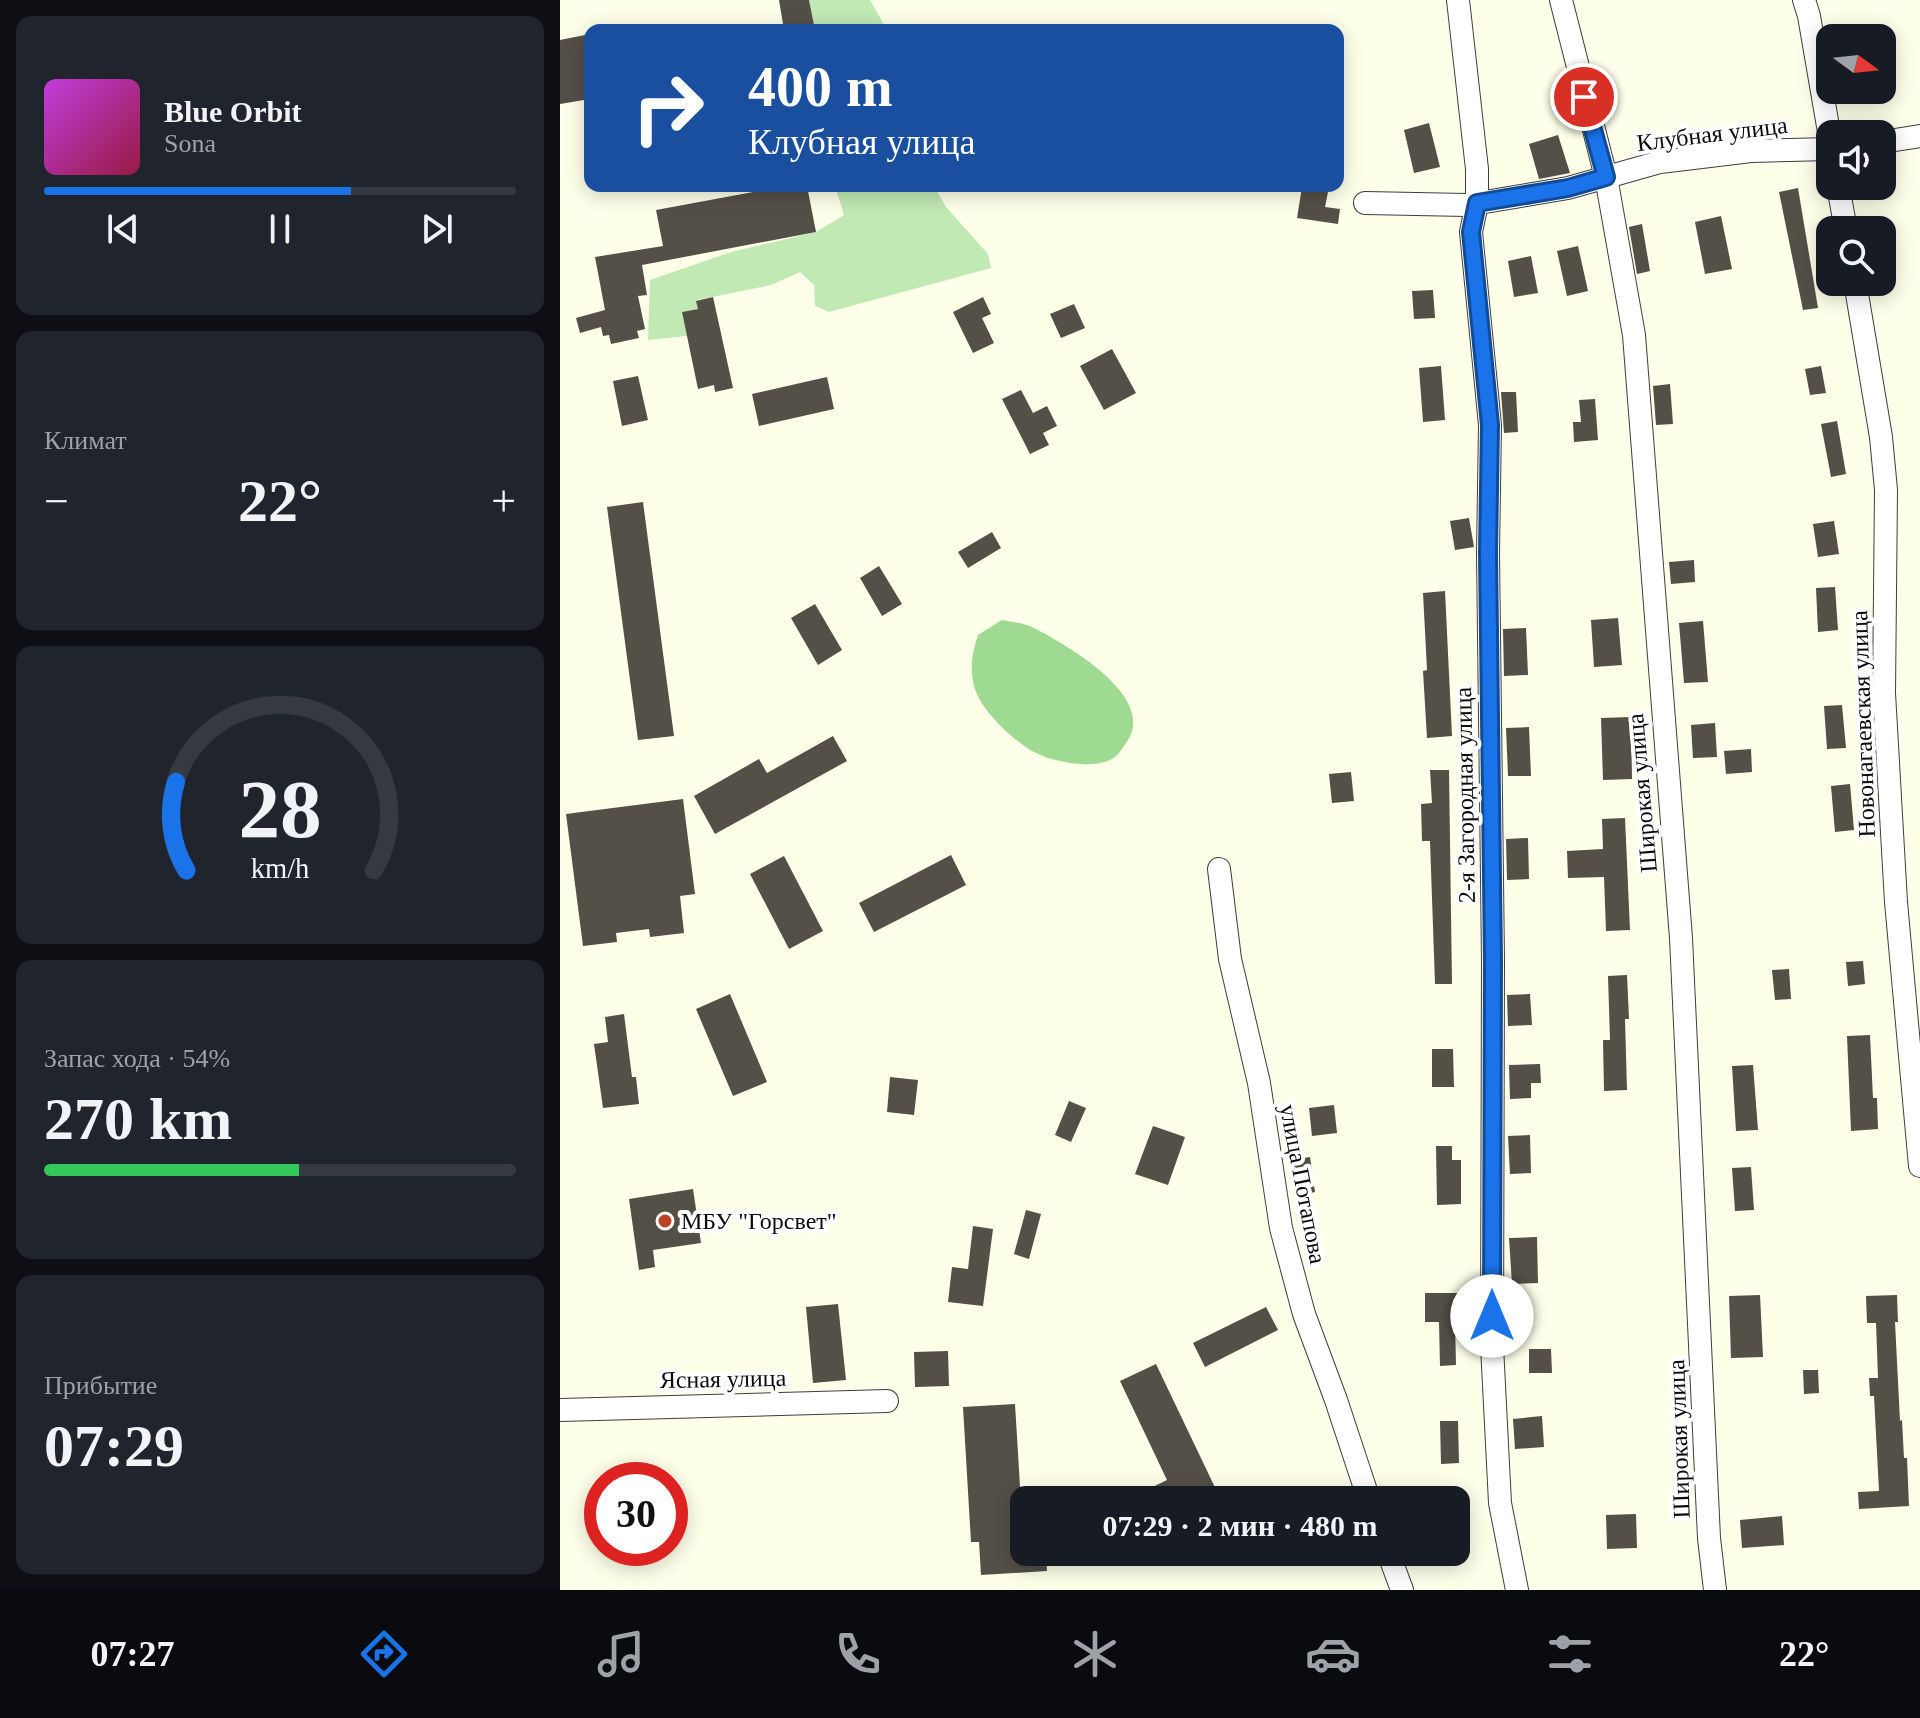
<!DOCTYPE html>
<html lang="ru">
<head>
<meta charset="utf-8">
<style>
  body { margin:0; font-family:Georgia,serif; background:#20242c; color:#f1f3f6; height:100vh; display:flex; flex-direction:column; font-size:30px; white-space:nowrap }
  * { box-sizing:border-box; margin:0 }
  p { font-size:26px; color:#9ea1a6 }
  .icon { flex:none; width:44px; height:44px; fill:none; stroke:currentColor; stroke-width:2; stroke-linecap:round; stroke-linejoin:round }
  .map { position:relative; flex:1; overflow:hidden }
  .details { display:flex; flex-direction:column; gap:16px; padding:16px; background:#0d0f14; width:560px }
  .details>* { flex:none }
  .top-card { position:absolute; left:24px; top:24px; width:760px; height:168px; border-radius:16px; box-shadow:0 4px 20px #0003; background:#1a4fa0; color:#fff; overflow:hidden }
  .needle { width:52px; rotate:105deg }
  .buttons { position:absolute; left:1256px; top:24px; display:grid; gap:16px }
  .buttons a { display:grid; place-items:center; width:80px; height:80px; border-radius:16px; background:#171b24; box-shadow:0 4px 20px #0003; font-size:40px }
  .speed { position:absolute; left:24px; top:1462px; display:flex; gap:16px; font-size:40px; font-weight:700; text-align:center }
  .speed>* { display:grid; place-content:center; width:104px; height:104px; border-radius:50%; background:#171b24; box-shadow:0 4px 20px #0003; line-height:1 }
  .speed .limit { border:12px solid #d22; background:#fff; color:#111 }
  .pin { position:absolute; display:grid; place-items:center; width:68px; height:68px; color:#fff; margin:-34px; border:4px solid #fff; border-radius:50%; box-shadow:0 2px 8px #0007 }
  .me { position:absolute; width:88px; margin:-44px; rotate:0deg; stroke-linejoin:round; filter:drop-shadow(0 0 6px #0008) }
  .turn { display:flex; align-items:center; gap:28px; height:168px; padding:0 32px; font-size:36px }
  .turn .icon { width:104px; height:104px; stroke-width:2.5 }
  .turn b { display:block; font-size:56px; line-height:68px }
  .big { font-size:60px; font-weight:700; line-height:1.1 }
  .details .widget { flex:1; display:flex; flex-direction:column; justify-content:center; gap:12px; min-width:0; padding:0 28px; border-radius:16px; background:#20242c }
  .details .dial { align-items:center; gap:0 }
  .dial svg { height:208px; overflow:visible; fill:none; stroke:#363941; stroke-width:7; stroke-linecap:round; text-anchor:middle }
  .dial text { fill:#f1f3f6; stroke:none }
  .song { display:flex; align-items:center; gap:24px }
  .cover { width:96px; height:96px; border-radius:12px; background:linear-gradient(135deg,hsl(290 70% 55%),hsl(340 70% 35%)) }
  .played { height:8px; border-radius:4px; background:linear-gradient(90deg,#1a73e8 65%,#363941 65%) }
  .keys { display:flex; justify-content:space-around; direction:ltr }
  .heat { display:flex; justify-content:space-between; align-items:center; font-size:44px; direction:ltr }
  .charge { height:12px; border-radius:6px; background:linear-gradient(90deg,#34c759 54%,#363941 0) }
  .trip { position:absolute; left:450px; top:1486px; width:460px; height:80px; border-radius:16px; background:#171b24; box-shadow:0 4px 20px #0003; font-weight:700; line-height:80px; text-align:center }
  .tabs { display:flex; height:128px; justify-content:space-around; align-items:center; background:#090b0e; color:#9ea1a6 }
  .tabs .icon { width:56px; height:56px }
  .tabs .on { color:#1a73e8 }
  .tabs b { font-size:36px; color:#f1f3f6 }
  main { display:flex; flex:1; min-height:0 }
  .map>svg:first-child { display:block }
  .green { fill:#c1e9b3 }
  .forest { fill:#9fda92 }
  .building { fill:#544f47 }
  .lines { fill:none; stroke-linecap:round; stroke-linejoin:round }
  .street-casing { stroke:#3e3e3e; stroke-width:24 }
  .street { stroke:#fff; stroke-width:22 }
  .route-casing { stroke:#114b97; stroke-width:20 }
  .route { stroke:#1a73e8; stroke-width:14 }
  .poi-dot { fill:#bc4422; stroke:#fff; stroke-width:3 }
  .labels { text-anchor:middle; stroke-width:8; stroke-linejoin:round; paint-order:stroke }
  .street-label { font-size:24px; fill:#0b0b0b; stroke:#fff }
  .poi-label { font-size:24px; fill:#0b0b0b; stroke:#fff; text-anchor:start }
</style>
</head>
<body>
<main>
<section class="details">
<div class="widget">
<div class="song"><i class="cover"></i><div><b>Blue Orbit</b><p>Sona</p></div></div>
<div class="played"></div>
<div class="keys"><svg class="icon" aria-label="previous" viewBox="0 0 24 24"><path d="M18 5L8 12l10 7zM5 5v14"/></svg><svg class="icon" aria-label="pause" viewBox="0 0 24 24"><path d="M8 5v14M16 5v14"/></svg><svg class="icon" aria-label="next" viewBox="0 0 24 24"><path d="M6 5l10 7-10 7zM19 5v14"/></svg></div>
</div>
<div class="widget"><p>Климат</p>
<div class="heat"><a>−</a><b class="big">22°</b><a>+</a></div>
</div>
<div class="widget dial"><svg viewBox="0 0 100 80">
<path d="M14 69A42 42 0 1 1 86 69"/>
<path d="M14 69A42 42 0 0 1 10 35" stroke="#1a73e8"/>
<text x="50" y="56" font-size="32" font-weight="700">28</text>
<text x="50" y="72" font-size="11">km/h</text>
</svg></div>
<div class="widget"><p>Запас хода · 54%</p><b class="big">270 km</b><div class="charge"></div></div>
<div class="widget"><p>Прибытие</p><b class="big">07:29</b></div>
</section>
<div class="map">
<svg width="1360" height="1590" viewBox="0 0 1360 1590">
  <rect width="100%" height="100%" fill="#fdffe9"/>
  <!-- green -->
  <g class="green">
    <polygon points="249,0 310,0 327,30 255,30"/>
    <polygon points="275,186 374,186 386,207 428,254 431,268 269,312 255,306 254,285 240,272 211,285 137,300 138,309 122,312 127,336 88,340 90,280 171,252 256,232 284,215"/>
  </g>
  <!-- forest -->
  <path class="forest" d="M442,620C452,622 463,623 472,627C505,644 600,697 566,743C563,747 559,754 555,757C537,771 491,762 472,751C453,740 422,711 415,689C409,669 412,654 418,635Z"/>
  <!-- building -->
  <g class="building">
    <polygon points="219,0 249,0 255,30 224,30"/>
    <polygon points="30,34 30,99 0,104 0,40"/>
    <polygon points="869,123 880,167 854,173 844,130"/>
    <polygon points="998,135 1010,173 979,179 969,144"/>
    <polygon points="225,186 247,186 256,232 82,265 87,295 78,296 85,329 77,331 79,338 51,344 49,335 43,336 41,327 20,333 16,318 45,310 35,257 103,246 96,210"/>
    <polygon points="742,187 768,192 765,207 780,209 778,224 737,218"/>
    <polygon points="1238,188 1258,308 1243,310 1219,192"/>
    <polygon points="1161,216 1172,269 1145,274 1135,222"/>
    <polygon points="1082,224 1090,271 1077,274 1069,227"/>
    <polygon points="1018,246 1028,291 1007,296 997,251"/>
    <polygon points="971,256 978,293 954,297 948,261"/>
    <polygon points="873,290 875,318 854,319 852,291"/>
    <polygon points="153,297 173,388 155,392 154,385 138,389 122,312 138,309 136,301"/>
    <polygon points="423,297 431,314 422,318 434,343 413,353 393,312"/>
    <polygon points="514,304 525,328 501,338 490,314"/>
    <polygon points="552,349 576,393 544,410 520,366"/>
    <polygon points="881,366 885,420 863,422 859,368"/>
    <polygon points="1261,366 1266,393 1250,395 1245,369"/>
    <polygon points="78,376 88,420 62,426 53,381"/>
    <polygon points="267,377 274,409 199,426 192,394"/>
    <polygon points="1110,384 1113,424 1096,425 1093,386"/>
    <polygon points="461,390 473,413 487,406 497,426 483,433 489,445 470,454 442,399"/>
    <polygon points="941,392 956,392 958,432 944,433"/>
    <polygon points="1035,399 1038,440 1014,442 1013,422 1021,422 1019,400"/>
    <polygon points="1277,421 1286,474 1271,477 1261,424"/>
    <polygon points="83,502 114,736 78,740 47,507"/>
    <polygon points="909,518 914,547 895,550 890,521"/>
    <polygon points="1274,521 1279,554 1258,557 1253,524"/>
    <polygon points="432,532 441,548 408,568 398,552"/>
    <polygon points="1134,560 1135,582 1111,584 1109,562"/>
    <polygon points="319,566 342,604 322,616 300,578"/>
    <polygon points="1275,587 1278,630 1258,632 1256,588"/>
    <polygon points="885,591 892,736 867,738 863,671 867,670 863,593"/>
    <polygon points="255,604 282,650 258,665 231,618"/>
    <polygon points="1058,618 1062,665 1034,667 1031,620"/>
    <polygon points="1143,621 1148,682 1124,683 1119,623"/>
    <polygon points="966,628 968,675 944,676 943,629"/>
    <polygon points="1282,705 1286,748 1267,749 1264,706"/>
    <polygon points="1071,717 1072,779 1043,780 1041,718"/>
    <polygon points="1155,723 1157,757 1133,758 1131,725"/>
    <polygon points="969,727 971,776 948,776 946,728"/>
    <polygon points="273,736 287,761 155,834 134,796 199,759 207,773"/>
    <polygon points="1191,749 1192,772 1166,774 1164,751"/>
    <polygon points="870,770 889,770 892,984 875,984 870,841 862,841 861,804 872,803"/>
    <polygon points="791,772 794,801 772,803 769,774"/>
    <polygon points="1290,784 1294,830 1275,832 1271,786"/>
    <polygon points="123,799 135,894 120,896 124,933 90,937 89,929 56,933 57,942 23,946 6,814"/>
    <polygon points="1065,818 1070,930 1046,931 1044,877 1008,878 1007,851 1043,849 1042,819"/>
    <polygon points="968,838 969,879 947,880 946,839"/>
    <polygon points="391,855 406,885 314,932 299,903"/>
    <polygon points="224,856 263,931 229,949 190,874"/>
    <polygon points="1303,961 1305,984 1288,986 1286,962"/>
    <polygon points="1229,969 1231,999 1215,1000 1212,970"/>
    <polygon points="1067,975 1069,1019 1065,1019 1067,1090 1044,1091 1043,1040 1050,1040 1048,976"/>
    <polygon points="170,994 207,1082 173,1096 136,1009"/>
    <polygon points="970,994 972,1025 948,1026 947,995"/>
    <polygon points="64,1014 72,1077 76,1077 79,1104 43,1108 34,1044 48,1042 45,1017"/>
    <polygon points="1310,1035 1313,1098 1317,1098 1318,1129 1291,1131 1287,1036"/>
    <polygon points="872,1049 893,1049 894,1087 872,1087"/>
    <polygon points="980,1064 981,1083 971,1083 971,1098 950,1099 949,1065"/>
    <polygon points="1193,1065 1198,1130 1176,1131 1172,1066"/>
    <polygon points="330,1077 358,1080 354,1115 327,1112"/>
    <polygon points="509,1101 526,1108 511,1142 495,1135"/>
    <polygon points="774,1105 777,1133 752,1136 749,1108"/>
    <polygon points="593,1126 625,1137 608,1185 575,1174"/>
    <polygon points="970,1135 971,1173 950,1174 948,1136"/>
    <polygon points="876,1146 892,1146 892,1160 901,1160 901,1204 877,1205"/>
    <polygon points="750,1157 755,1192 735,1196 730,1160"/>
    <polygon points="1191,1167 1194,1210 1175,1211 1172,1168"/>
    <polygon points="133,1189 141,1243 93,1250 95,1267 79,1270 69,1199"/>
    <polygon points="466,1210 481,1214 469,1259 454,1254"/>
    <polygon points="413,1226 433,1229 423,1306 388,1302 392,1267 408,1269"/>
    <polygon points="977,1237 978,1283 952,1284 949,1238"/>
    <polygon points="865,1293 908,1293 908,1321 895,1321 896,1365 880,1366 879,1322 865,1322"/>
    <polygon points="1200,1295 1203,1357 1171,1358 1169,1296"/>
    <polygon points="1337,1295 1338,1322 1335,1322 1340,1421 1342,1420 1344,1458 1347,1458 1349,1506 1299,1509 1298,1492 1319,1491 1314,1396 1310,1396 1309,1378 1318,1378 1316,1323 1307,1323 1306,1296"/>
    <polygon points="278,1304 286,1380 253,1383 246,1307"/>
    <polygon points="706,1307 718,1330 645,1367 633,1343"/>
    <polygon points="969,1349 991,1349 992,1373 969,1373"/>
    <polygon points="388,1351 389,1386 355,1387 354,1352"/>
    <polygon points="596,1364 661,1500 566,1500 607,1480 560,1381"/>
    <polygon points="1243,1370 1258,1370 1259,1393 1244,1394"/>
    <polygon points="455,1404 464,1552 486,1552 487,1571 421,1575 419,1542 411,1542 403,1407"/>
    <polygon points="982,1416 984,1447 955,1449 953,1419"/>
    <polygon points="880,1421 898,1421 899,1463 881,1464"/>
    <polygon points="1076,1514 1077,1548 1047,1549 1046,1515"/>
    <polygon points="1222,1516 1224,1545 1182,1548 1180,1520"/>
  </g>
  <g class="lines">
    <!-- street casing -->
    <g class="street-casing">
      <g id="street">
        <polyline points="898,0 917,169 917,203 911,232 930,425 928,553 933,960 932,1346 940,1503 957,1590"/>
        <polyline points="1001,0 1046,177 1074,335 1121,938 1149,1538 1155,1590"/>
        <polyline points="1244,0 1249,16 1270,138"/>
        <polyline points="1322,142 1360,136"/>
        <polyline points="1278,186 1286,230"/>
        <polyline points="805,203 907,205 1008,188 1100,162 1191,151 1270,149"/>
        <polyline points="1295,282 1321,437 1326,490 1324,693 1336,902 1360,1166"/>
        <polyline points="659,869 670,959 699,1083 721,1228 744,1314 776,1400 809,1500"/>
        <polyline points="0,1410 327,1401"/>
        <polyline points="828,1552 842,1590"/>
      </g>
    </g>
    <!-- street -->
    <use href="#street" class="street"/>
  </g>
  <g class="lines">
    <!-- route casing -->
    <g class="route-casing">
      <polyline id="route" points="932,1316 933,960 928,553 930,425 911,232 917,203 1008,188 1046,177 1024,97"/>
    </g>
    <!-- route -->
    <use href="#route" class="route"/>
  </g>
  <!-- markers -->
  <circle class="poi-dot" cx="105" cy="1221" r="8"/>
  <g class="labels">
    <!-- street labels -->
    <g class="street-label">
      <text transform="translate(1152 134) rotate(-7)" y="8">Клубная улица</text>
      <text transform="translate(1303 724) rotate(-92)" y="8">Новонагаевская улица</text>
      <text transform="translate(1082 793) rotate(-95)" y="8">Широкая улица</text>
      <text transform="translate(905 795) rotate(-91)" y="8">2-я Загородная улица</text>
      <text transform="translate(743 1184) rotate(79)" y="8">улица Потапова</text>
      <text transform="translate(163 1379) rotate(-1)" y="8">Ясная улица</text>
      <text transform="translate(1119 1439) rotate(-92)" y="8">Широкая улица</text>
    </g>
    <!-- poi labels -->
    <g class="poi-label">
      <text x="121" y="1229">МБУ "Горсвет"</text>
    </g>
  </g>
</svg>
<div class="buttons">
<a><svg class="needle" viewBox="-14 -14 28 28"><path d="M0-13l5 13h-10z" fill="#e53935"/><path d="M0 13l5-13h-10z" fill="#9ea1a6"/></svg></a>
<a><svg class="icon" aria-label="sound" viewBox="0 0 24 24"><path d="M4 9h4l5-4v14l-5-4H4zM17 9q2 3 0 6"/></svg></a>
<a><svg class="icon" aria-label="search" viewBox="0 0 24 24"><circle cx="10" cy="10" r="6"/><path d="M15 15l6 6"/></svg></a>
</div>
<div class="speed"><div class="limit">30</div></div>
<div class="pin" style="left:1024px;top:97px;background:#d93025"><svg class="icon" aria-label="arrive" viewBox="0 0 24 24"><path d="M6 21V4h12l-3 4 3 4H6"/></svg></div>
<svg class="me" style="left:932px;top:1316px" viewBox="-20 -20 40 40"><circle r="19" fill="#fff"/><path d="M0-13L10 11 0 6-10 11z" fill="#1a73e8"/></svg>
<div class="trip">07:29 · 2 мин · 480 m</div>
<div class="top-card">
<div class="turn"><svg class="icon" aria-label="right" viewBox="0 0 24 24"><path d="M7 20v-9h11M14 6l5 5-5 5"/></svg><div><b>400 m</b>Клубная улица</div></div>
</div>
</div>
</main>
<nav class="tabs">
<b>07:27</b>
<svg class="icon on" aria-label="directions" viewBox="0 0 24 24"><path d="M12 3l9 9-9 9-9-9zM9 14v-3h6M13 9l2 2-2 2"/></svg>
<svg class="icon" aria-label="music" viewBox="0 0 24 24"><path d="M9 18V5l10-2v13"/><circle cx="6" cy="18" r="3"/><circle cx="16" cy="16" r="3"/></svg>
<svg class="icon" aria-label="phone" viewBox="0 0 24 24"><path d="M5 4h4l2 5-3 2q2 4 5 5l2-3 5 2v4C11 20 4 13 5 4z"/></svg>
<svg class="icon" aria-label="climate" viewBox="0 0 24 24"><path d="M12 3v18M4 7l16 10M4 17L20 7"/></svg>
<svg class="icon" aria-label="car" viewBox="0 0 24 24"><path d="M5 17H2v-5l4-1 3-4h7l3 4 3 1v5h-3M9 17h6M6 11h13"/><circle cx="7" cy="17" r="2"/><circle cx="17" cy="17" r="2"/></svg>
<svg class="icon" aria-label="filters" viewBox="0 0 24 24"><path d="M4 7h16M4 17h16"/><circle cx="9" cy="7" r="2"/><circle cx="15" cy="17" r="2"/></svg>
<b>22°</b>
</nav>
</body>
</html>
